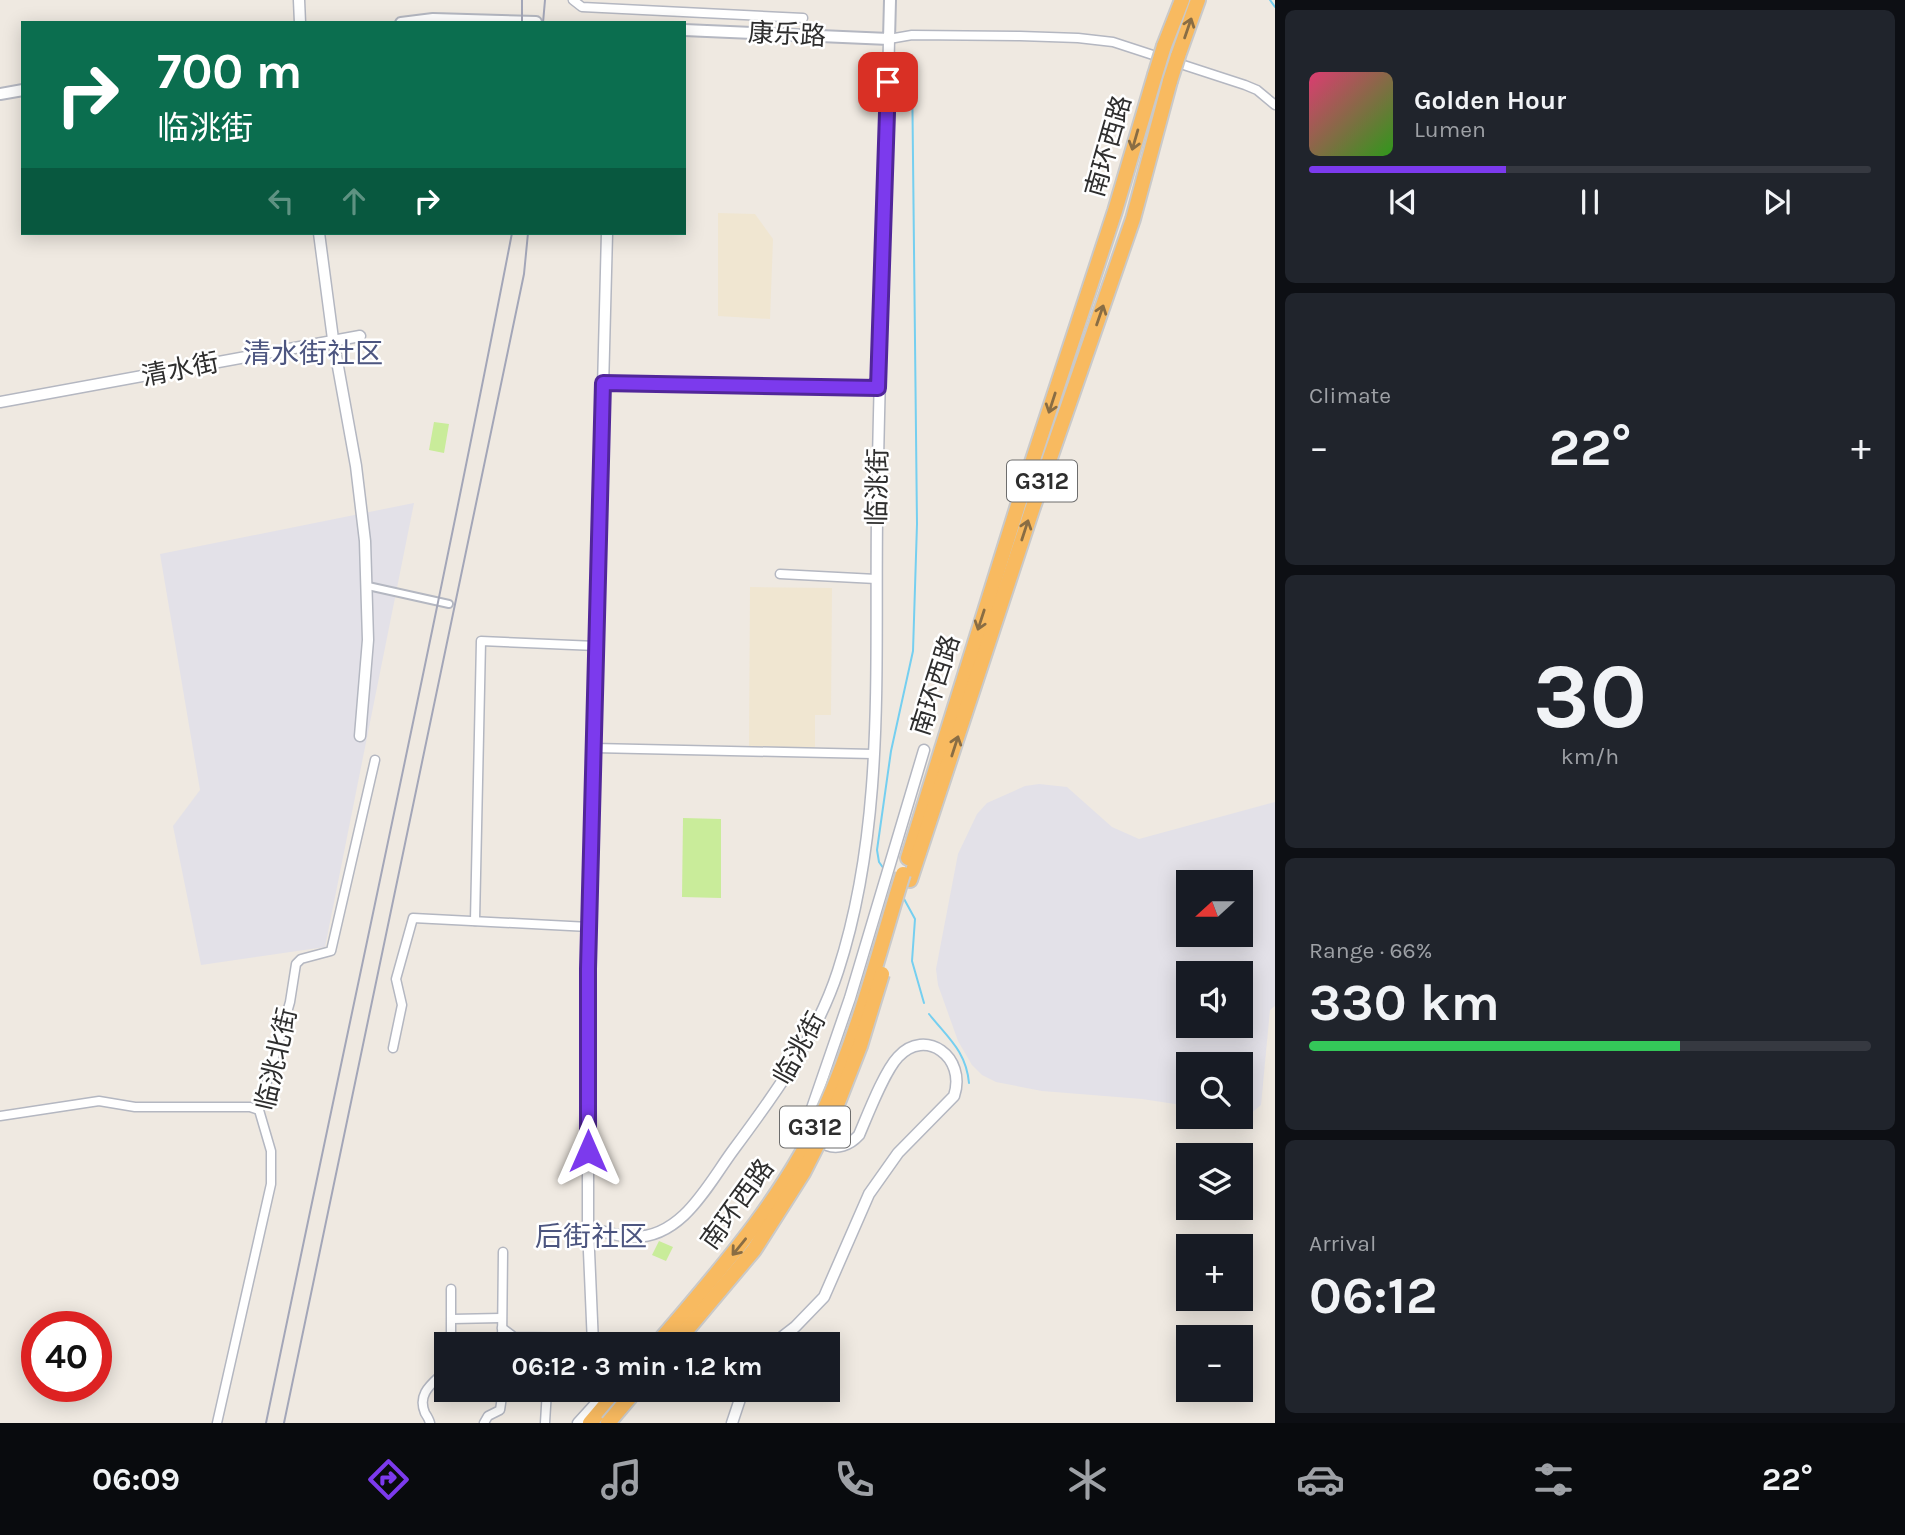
<!DOCTYPE html>
<html lang="en">
<head>
<meta charset="utf-8">
<style>
  body { margin:0; font-family:Karla,"Noto Sans SC",sans-serif; background:#20242c; color:#f1f3f6; height:100vh; display:flex; flex-direction:column; font-size:26px; white-space:nowrap }
  * { box-sizing:border-box; margin:0 }
  p { font-size:23px; color:#9ea1a6 }
  .icon { flex:none; width:38px; height:38px; fill:none; stroke:currentColor; stroke-width:2; stroke-linecap:round; stroke-linejoin:round }
  .map { position:relative; flex:1; overflow:hidden }
  .panel { display:flex; flex-direction:column; gap:10px; padding:10px; background:#0d0f14; width:630px }
  .panel>* { flex:none }
  .hud { position:absolute; left:21px; top:21px; width:665px; height:214px; border-radius:0px; box-shadow:0 4px 18px #0003; background:#0b6e4f; color:#fff; overflow:hidden }
  .needle { width:46px; rotate:249deg }
  .tools { position:absolute; left:1176px; top:870px; display:grid; gap:14px }
  .tools a { display:grid; place-items:center; width:77px; height:77px; border-radius:0px; background:#171b24; box-shadow:0 4px 18px #0003; font-size:35px }
  .speed { position:absolute; left:21px; top:1311px; display:flex; gap:14px; font-size:35px; font-weight:700; text-align:center }
  .speed>* { display:grid; place-content:center; width:91px; height:91px; border-radius:50%; background:#171b24; box-shadow:0 4px 18px #0003; line-height:1 }
  .speed .limit { border:10px solid #d22; background:#fff; color:#111 }
  .pin { position:absolute; display:grid; place-items:center; width:60px; height:60px; color:#fff; margin:-30px; border-radius:14px; box-shadow:0 4px 10px #0006 }
  .me { position:absolute; width:77px; margin:-38px; rotate:0deg; stroke-linejoin:round; filter:drop-shadow(0 0 5px #0008) }
  .turn { display:flex; align-items:center; gap:24px; height:147px; padding:0 21px; font-size:32px }
  .turn .icon { width:91px; height:91px; stroke-width:2.5 }
  .turn b { display:block; font-size:49px; line-height:60px }
  .lanes { display:flex; align-items:center; height:66px; padding:0 21px; background:#0003; justify-content:center; gap:35px; direction:ltr }
  .lanes .off { opacity:.35 }
  .big { font-size:52px; font-weight:700; line-height:1.1 }
  .panel .card { flex:1; display:flex; flex-direction:column; justify-content:center; gap:10px; min-width:0; padding:0 24px; border-radius:10px; background:#20242c }
  .panel .dial { align-items:center; gap:0 }
  .dial b { font-size:91px; line-height:1 }
  .song { display:flex; align-items:center; gap:21px }
  .cover { width:84px; height:84px; border-radius:10px; background:linear-gradient(135deg,hsl(340 70% 55%),hsl(110 70% 35%)) }
  .played { height:7px; border-radius:4px; background:linear-gradient(90deg,#7c3aed 35%,#363941 35%) }
  .keys { display:flex; justify-content:space-around; direction:ltr }
  .heat { display:flex; justify-content:space-between; align-items:center; font-size:38px; direction:ltr }
  .charge { height:10px; border-radius:5px; background:linear-gradient(90deg,#34c759 66%,#363941 0) }
  .trip { position:absolute; left:434px; top:1332px; width:406px; height:70px; border-radius:0px; background:#171b24; box-shadow:0 4px 18px #0003; font-weight:700; line-height:70px; text-align:center }
  .dock { display:flex; height:112px; justify-content:space-around; align-items:center; background:#090b0e; color:#9ea1a6 }
  .dock .icon { width:49px; height:49px }
  .dock .on { color:#7c3aed }
  .dock b { font-size:32px; color:#f1f3f6 }
  main { display:flex; flex:1; min-height:0 }
  .map>svg:first-child { display:block }
  .industrial { fill:#e3e1e8; fill-rule:evenodd }
  .education { fill:#f0e6d1 }
  .pitch { fill:#c9ec9a }
  .lines { fill:none; stroke-linecap:round; stroke-linejoin:round }
  .stream { stroke:#75cff0; stroke-width:2 }
  .pedestrian-casing { stroke:#b4b7c1; stroke-width:10 }
  .minor-casing { stroke:#b4b7c1; stroke-width:11 }
  .tertiary-casing { stroke:#b4b7c1; stroke-width:13 }
  .secondary-casing { stroke:#b4b7c1; stroke-width:14 }
  .trunk-casing { stroke:#c9c9c9; stroke-width:18 }
  .pedestrian { stroke:#fff; stroke-width:6 }
  .minor { stroke:#fff; stroke-width:8 }
  .tertiary { stroke:#fff; stroke-width:10 }
  .secondary { stroke:#fff; stroke-width:10 }
  .trunk { stroke:#f8ba60; stroke-width:14 }
  .rail { stroke:#a3a6b8; stroke-width:2 }
  .trunk-bridge-casing { stroke:#c9c9c9; stroke-width:18; stroke-linecap:butt }
  .trunk-bridge { stroke:#f8ba60; stroke-width:14 }
  .oneway { stroke:#896d44 }
  .route-casing { stroke:#51269a; stroke-width:18 }
  .route { stroke:#7c3aed; stroke-width:12 }
  .labels { text-anchor:middle; stroke-width:5; stroke-linejoin:round; paint-order:stroke }
  .shield { fill:#fff; stroke:#6d6d6d; stroke-width:2 }
  .shield-label { font-size:24px; font-weight:bold; fill:#2e2e2e }
  .street-label { font-size:26px; fill:#2e2e2e; stroke:#fff }
  .neighbourhood-label { font-size:28px; fill:#4d5680; stroke:#fff }
</style>
</head>
<body>
<main>
<div class="map">
<svg width="1275" height="1423" viewBox="0 0 1275 1423">
  <rect width="100%" height="100%" fill="#efe9e1"/>
  <!-- industrial -->
  <g class="industrial">
    <polygon points="414,503 325,947 201,965 173,826 200,790 160,554"/>
    <path d="M1039,784L1067,787L1112,827L1139,839L1275,802V1006L1270,1010L1261,1105L1249,1115L1241,1114V1064H1188V1106L1142,1099L1042,1091L996,1082L982,1075L972,1065L958,1041L938,985L936,969L958,854L977,814L987,803L1025,786ZM1188,882H1241V934H1188ZM1188,973H1241V1026H1188Z"/>
  </g>
  <!-- education -->
  <g class="education">
    <polygon points="718,213 755,214 773,239 770,319 718,316"/>
    <polygon points="750,587 832,588 831,715 815,715 815,748 749,747"/>
  </g>
  <!-- pitch -->
  <g class="pitch">
    <polygon points="434,422 449,424 444,453 429,450"/>
    <polygon points="683,818 721,819 721,898 682,897"/>
    <polygon points="659,1241 673,1247 666,1261 652,1255"/>
  </g>
  <g class="lines">
    <!-- stream -->
    <g class="stream">
      <polyline points="1270,0 1275,7"/>
      <polyline points="884,869 879,862 877,850 891,751 913,651 917,524 912,66"/>
      <polyline points="903,897 915,919 912,961 924,1003"/>
      <path d="M929,1014C948,1038 966,1051 969,1083"/>
    </g>
    <!-- pedestrian casing -->
    <g class="pedestrian-casing">
      <polyline id="pedestrian" points="368,586 449,604"/>
    </g>
    <!-- minor casing -->
    <g class="minor-casing">
      <g id="minor">
        <polyline points="573,0 582,7 803,18"/>
        <polyline points="889,39 912,35 1020,36 1078,38 1113,42 1245,85 1257,90 1275,105"/>
        <polyline points="603,383 878,388"/>
        <polyline points="780,574 876,579"/>
        <polyline points="594,748 873,754"/>
        <polyline points="475,921 481,641 596,646"/>
        <polyline points="393,1048 402,1005 396,979 413,918 589,927"/>
        <polyline points="0,1116 99,1101 135,1107 250,1107 259,1110"/>
        <polyline points="452,1319 501,1318"/>
        <polyline points="502,1328 514,1337 591,1338"/>
        <polyline points="451,1344 451,1289"/>
        <polyline points="502,1344 503,1252"/>
        <polyline points="217,1423 271,1184 271,1151 259,1110 290,1002 296,964 301,959 331,951 375,760"/>
        <path d="M430,1423C429,1419 427,1416 425,1413C416,1392 435,1382 446,1370"/>
        <polyline points="484,1423 488,1416 500,1410 503,1390"/>
        <polyline points="545,1423 547,1390"/>
      </g>
    </g>
    <!-- tertiary casing -->
    <g class="tertiary-casing">
      <g id="tertiary">
        <polyline points="299,0 300,23"/>
        <polyline points="319,233 333,339 356,466 365,541 368,640 360,736"/>
        <polyline points="0,402 360,336"/>
        <path d="M588,1228C603,1231 619,1237 634,1237C683,1237 708,1184 734,1149C775,1094 817,1036 838,971C885,826 875,670 877,520C879,360 886,199 889,39"/>
        <polyline points="593,1344 588,1228 588,969 607,233"/>
        <path d="M773,1344L795,1327L824,1297L869,1194L898,1153L954,1096C967,1057 925,1027 898,1057C884,1072 868,1114 859,1135C839,1157 811,1146 809,1117L850,998L924,750"/>
        <polyline points="578,1423 608,1390"/>
        <polyline points="732,1423 743,1390"/>
      </g>
    </g>
    <!-- secondary casing -->
    <g class="secondary-casing">
      <g id="secondary">
        <polyline points="401,23 433,19 536,22"/>
        <polyline points="684,30 889,39 890,0"/>
        <polyline points="0,94 23,90"/>
      </g>
    </g>
    <!-- trunk casing -->
    <g class="trunk-casing">
      <g id="trunk">
        <polyline points="1164,46 1182,0"/>
        <polyline points="1178,56 1198,0"/>
        <polyline points="908,858 1018,505 1115,211 1155,75"/>
        <polyline points="910,880 1032,510 1133,219 1170,81"/>
        <polyline points="590,1423 618,1390"/>
      </g>
    </g>
    <!-- pedestrian -->
    <use href="#pedestrian" class="pedestrian"/>
    <!-- minor -->
    <use href="#minor" class="minor"/>
    <!-- tertiary -->
    <use href="#tertiary" class="tertiary"/>
    <!-- secondary -->
    <use href="#secondary" class="secondary"/>
    <!-- trunk -->
    <use href="#trunk" class="trunk"/>
    <!-- rail -->
    <g class="rail">
      <polyline points="522,23 522,0"/>
      <polyline points="543,23 545,0"/>
      <path d="M266,1423C348,1026 435,631 512,233"/>
      <polyline points="284,1423 524,274 528,233"/>
    </g>
    <!-- trunk-bridge casing -->
    <g class="trunk-bridge-casing">
      <g id="trunk-bridge">
        <polyline points="1155,75 1164,46"/>
        <polyline points="1170,81 1178,56"/>
        <path d="M657,1344C720,1270 786,1196 826,1106C859,1032 879,951 903,874"/>
        <polyline points="675,1344 754,1250 803,1173 835,1110 860,1046 882,974"/>
        <polyline points="608,1423 636,1390"/>
      </g>
    </g>
    <!-- trunk-bridge -->
    <use href="#trunk-bridge" class="trunk-bridge"/>
  </g>
  <!-- one-way arrows -->
  <defs><path id="oneway-shaft" d="M-6 0H5M1.5-3L5.5 0L1.5 3" fill="none" stroke-width="1.6" stroke-linecap="round" stroke-linejoin="round" transform="scale(1.75)"/></defs>
  <g class="oneway">
    <use href="#oneway-shaft" transform="translate(1188 28) rotate(-71)"/>
    <use href="#oneway-shaft" transform="translate(1135 140) rotate(106)"/>
    <use href="#oneway-shaft" transform="translate(1100 315) rotate(-71)"/>
    <use href="#oneway-shaft" transform="translate(1052 403) rotate(108)"/>
    <use href="#oneway-shaft" transform="translate(1025 530) rotate(-72)"/>
    <use href="#oneway-shaft" transform="translate(981 620) rotate(108)"/>
    <use href="#oneway-shaft" transform="translate(955 746) rotate(-72)"/>
    <use href="#oneway-shaft" transform="translate(739 1247) rotate(129)"/>
  </g>
  <g class="lines">
    <!-- route casing -->
    <g class="route-casing">
      <polyline id="route" points="588,1151 588,969 603,383 878,388 888,82"/>
    </g>
    <!-- route -->
    <use href="#route" class="route"/>
  </g>
  <g class="labels">
    <!-- shield labels -->
    <g class="shield">
      <rect x="1007" y="460.5" width="70" height="41" rx="5"/>
      <rect x="780" y="1106.5" width="70" height="41" rx="5"/>
    </g>
    <g class="shield-label">
      <text x="1042" y="489">G312</text>
      <text x="815" y="1135">G312</text>
    </g>
    <!-- street labels -->
    <g class="street-label">
      <text transform="translate(787 34) rotate(3)" y="9">康乐路</text>
      <text transform="translate(1108 146) rotate(-74)" y="9">南环西路</text>
      <text transform="translate(180 369) rotate(-11)" y="9">清水街</text>
      <text transform="translate(877 487) rotate(-89)" y="9">临洮街</text>
      <text transform="translate(935 685) rotate(-72)" y="9">南环西路</text>
      <text transform="translate(799 1048) rotate(-61)" y="9">临洮街</text>
      <text transform="translate(276 1059) rotate(-77)" y="9">临洮北街</text>
      <text transform="translate(737 1204) rotate(-54)" y="9">南环西路</text>
    </g>
    <!-- neighbourhood labels -->
    <g class="neighbourhood-label">
      <text x="313" y="363">清水街社区</text>
      <text x="591" y="1246">后街社区</text>
    </g>
  </g>
</svg>
<div class="tools">
<a><svg class="needle" viewBox="-14 -14 28 28"><path d="M0-13l5 13h-10z" fill="#e53935"/><path d="M0 13l5-13h-10z" fill="#9ea1a6"/></svg></a>
<a><svg class="icon" aria-label="sound" viewBox="0 0 24 24"><path d="M4 9h4l5-4v14l-5-4H4zM17 9q2 3 0 6"/></svg></a>
<a><svg class="icon" aria-label="search" viewBox="0 0 24 24"><circle cx="10" cy="10" r="6"/><path d="M15 15l6 6"/></svg></a>
<a><svg class="icon" aria-label="layers" viewBox="0 0 24 24"><path d="M12 4l9 5-9 5-9-5zM3 14l9 5 9-5"/></svg></a>
<a>+</a>
<a>−</a>
</div>
<div class="speed"><div class="limit">40</div></div>
<div class="pin" style="left:888px;top:82px;background:#d93025"><svg class="icon" aria-label="arrive" viewBox="0 0 24 24"><path d="M6 21V4h12l-3 4 3 4H6"/></svg></div>
<svg class="me" style="left:588px;top:1151px" viewBox="-20 -20 40 40"><path d="M0-17L14 15 0 8-14 15z" fill="#7c3aed" stroke="#fff" stroke-width="4"/></svg>
<div class="trip">06:12 · 3 min · 1.2 km</div>
<div class="hud">
<div class="turn"><svg class="icon" aria-label="right" viewBox="0 0 24 24"><path d="M7 20v-9h11M14 6l5 5-5 5"/></svg><div><b>700 m</b>临洮街</div></div>
<div class="lanes"><svg class="icon off" aria-label="left" viewBox="0 0 24 24"><path d="M17 20v-9H6M10 6l-5 5 5 5"/></svg><svg class="icon off" aria-label="ahead" viewBox="0 0 24 24"><path d="M12 20V5M6 11l6-6 6 6"/></svg><svg class="icon" aria-label="right" viewBox="0 0 24 24"><path d="M7 20v-9h11M14 6l5 5-5 5"/></svg></div>
</div>
</div>
<section class="panel">
<div class="card">
<div class="song"><i class="cover"></i><div><b>Golden Hour</b><p>Lumen</p></div></div>
<div class="played"></div>
<div class="keys"><svg class="icon" aria-label="previous" viewBox="0 0 24 24"><path d="M18 5L8 12l10 7zM5 5v14"/></svg><svg class="icon" aria-label="pause" viewBox="0 0 24 24"><path d="M8 5v14M16 5v14"/></svg><svg class="icon" aria-label="next" viewBox="0 0 24 24"><path d="M6 5l10 7-10 7zM19 5v14"/></svg></div>
</div>
<div class="card"><p>Climate</p>
<div class="heat"><a>−</a><b class="big">22°</b><a>+</a></div>
</div>
<div class="card dial"><b>30</b><p>km/h</p></div>
<div class="card"><p>Range · 66%</p><b class="big">330 km</b><div class="charge"></div></div>
<div class="card"><p>Arrival</p><b class="big">06:12</b></div>
</section>
</main>
<nav class="dock">
<b>06:09</b>
<svg class="icon on" aria-label="directions" viewBox="0 0 24 24"><path d="M12 3l9 9-9 9-9-9zM9 14v-3h6M13 9l2 2-2 2"/></svg>
<svg class="icon" aria-label="music" viewBox="0 0 24 24"><path d="M9 18V5l10-2v13"/><circle cx="6" cy="18" r="3"/><circle cx="16" cy="16" r="3"/></svg>
<svg class="icon" aria-label="phone" viewBox="0 0 24 24"><path d="M5 4h4l2 5-3 2q2 4 5 5l2-3 5 2v4C11 20 4 13 5 4z"/></svg>
<svg class="icon" aria-label="climate" viewBox="0 0 24 24"><path d="M12 3v18M4 7l16 10M4 17L20 7"/></svg>
<svg class="icon" aria-label="car" viewBox="0 0 24 24"><path d="M5 17H2v-5l4-1 3-4h7l3 4 3 1v5h-3M9 17h6M6 11h13"/><circle cx="7" cy="17" r="2"/><circle cx="17" cy="17" r="2"/></svg>
<svg class="icon" aria-label="filters" viewBox="0 0 24 24"><path d="M4 7h16M4 17h16"/><circle cx="9" cy="7" r="2"/><circle cx="15" cy="17" r="2"/></svg>
<b>22°</b>
</nav>
</body>
</html>
